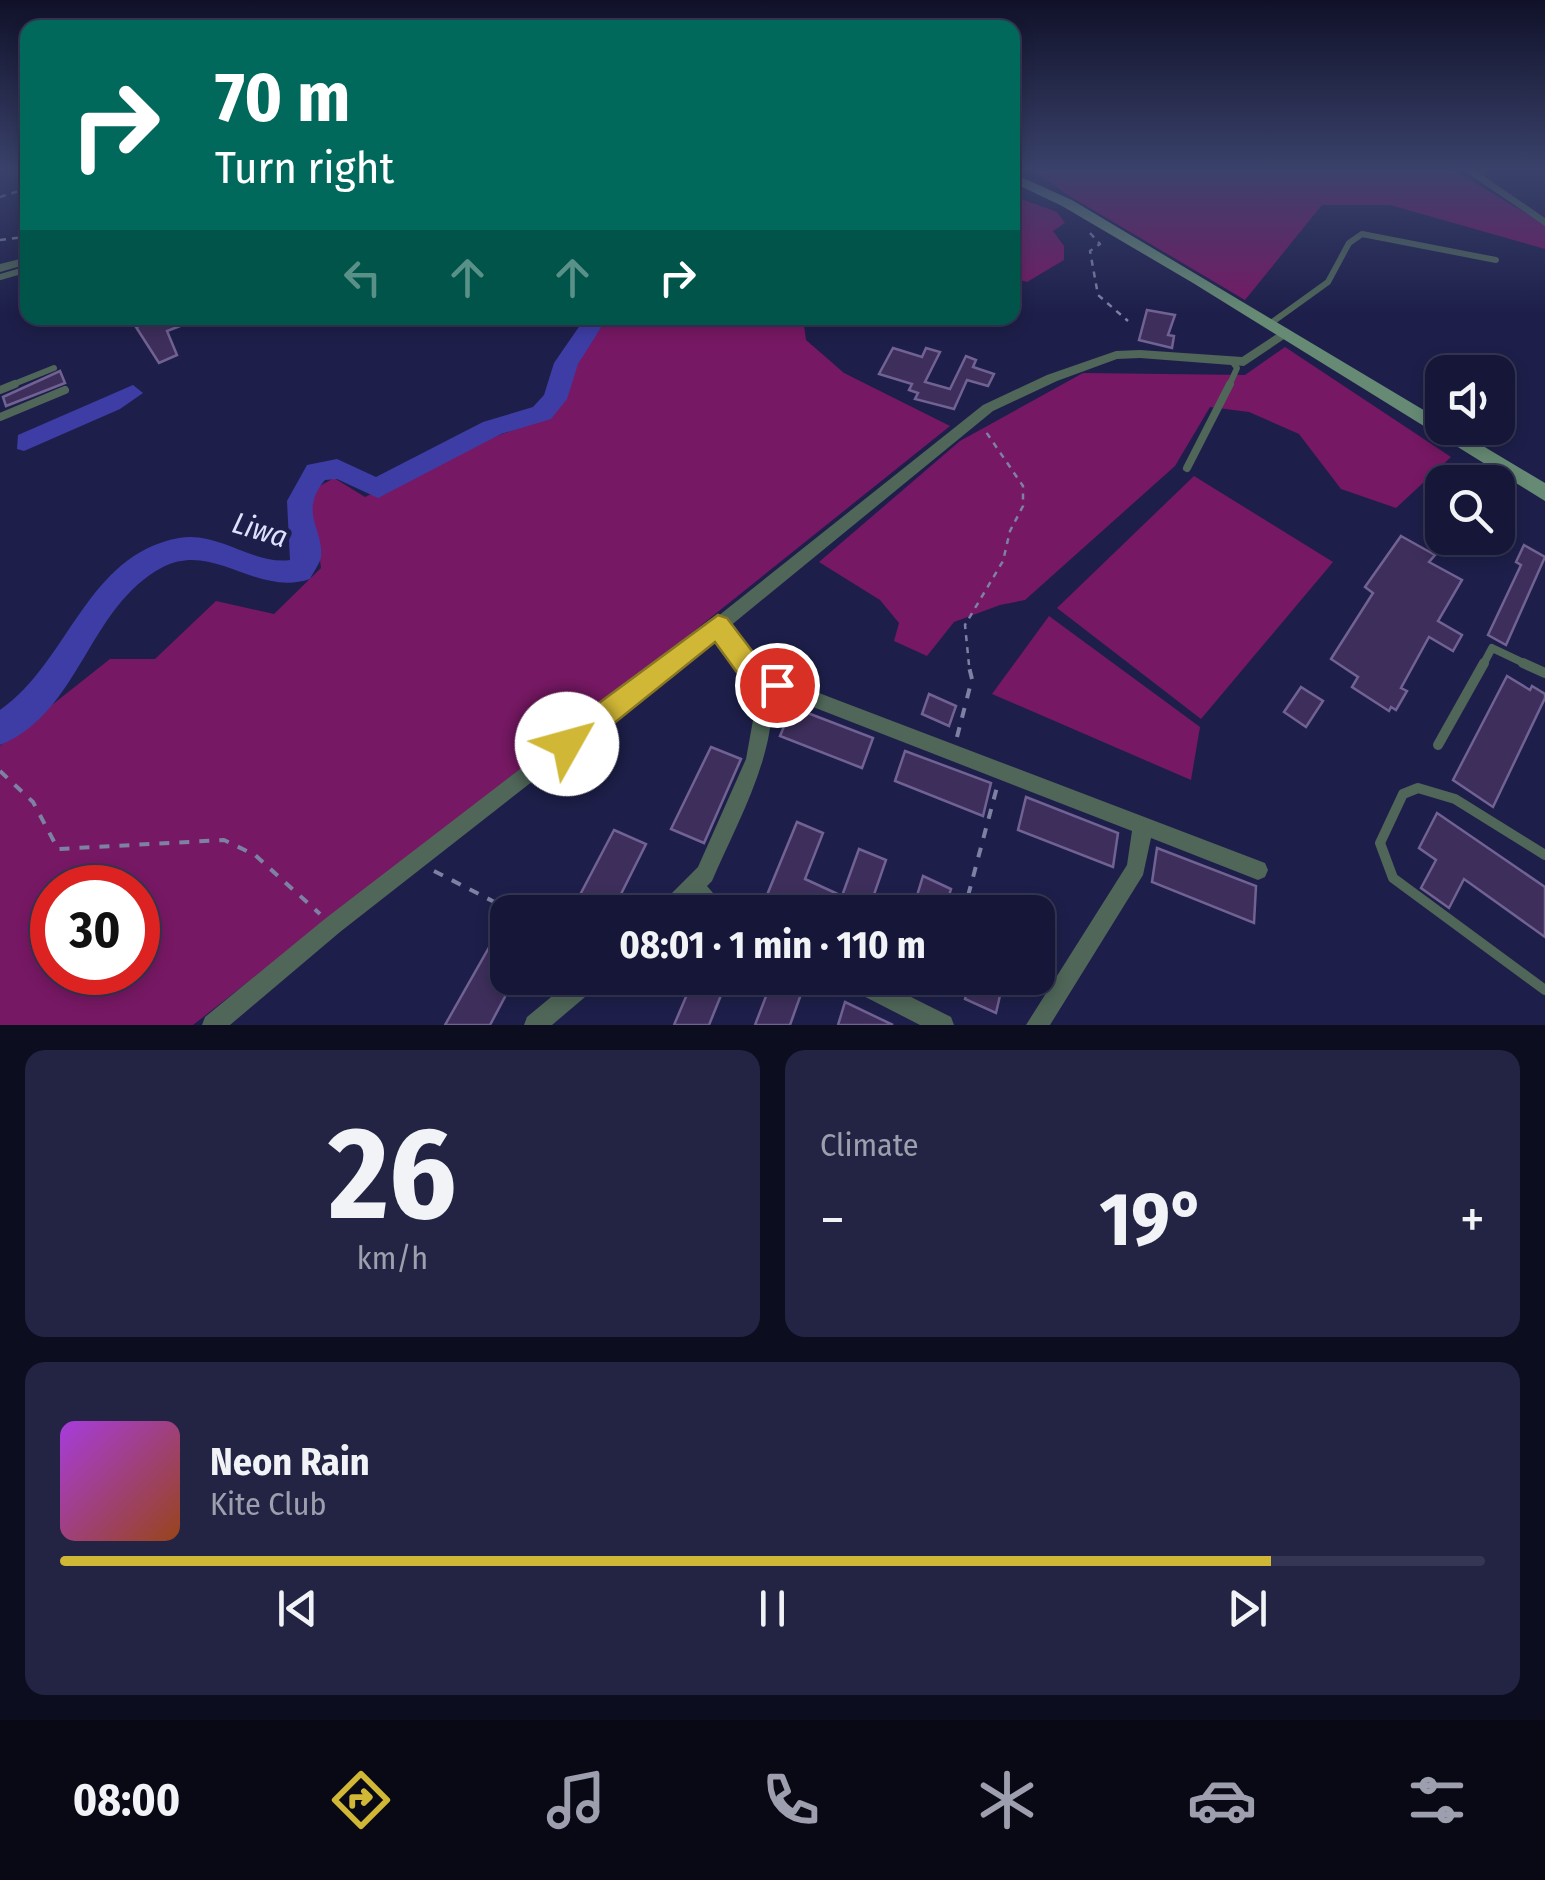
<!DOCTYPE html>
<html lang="en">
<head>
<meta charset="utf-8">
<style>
  body { margin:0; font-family:"Fira Sans Condensed",sans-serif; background:#232443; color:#f1f3f6; height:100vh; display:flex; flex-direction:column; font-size:38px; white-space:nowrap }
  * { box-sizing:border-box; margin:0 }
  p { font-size:32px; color:#9e9fae }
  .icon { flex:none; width:55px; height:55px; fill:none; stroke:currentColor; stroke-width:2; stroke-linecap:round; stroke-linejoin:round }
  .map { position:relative; height:1025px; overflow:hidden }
  .sheet { display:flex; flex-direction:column; gap:25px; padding:25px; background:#0c0d1f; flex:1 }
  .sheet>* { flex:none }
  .guide { position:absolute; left:20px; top:20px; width:1000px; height:305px; border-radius:20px; box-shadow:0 5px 15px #0003,0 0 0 2px #353653; background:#00695c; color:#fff; overflow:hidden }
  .buttons { position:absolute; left:1425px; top:355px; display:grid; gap:20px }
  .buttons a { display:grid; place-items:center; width:90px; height:90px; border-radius:20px; background:#161738; box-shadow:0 5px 15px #0003,0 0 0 2px #353653; font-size:50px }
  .speed { position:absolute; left:30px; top:865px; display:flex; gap:20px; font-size:50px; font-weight:700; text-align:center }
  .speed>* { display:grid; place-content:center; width:130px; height:130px; border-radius:50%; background:#161738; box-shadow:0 5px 15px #0003,0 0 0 2px #353653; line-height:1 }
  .speed .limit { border:15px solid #d22; background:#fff; color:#111 }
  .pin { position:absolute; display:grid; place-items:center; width:85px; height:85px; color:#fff; margin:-42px; border:5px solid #fff; border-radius:50%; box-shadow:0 2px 10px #0007 }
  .me { position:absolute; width:110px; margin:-55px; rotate:52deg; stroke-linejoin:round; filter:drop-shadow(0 0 8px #0008) }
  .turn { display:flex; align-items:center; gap:35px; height:210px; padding:0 30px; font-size:45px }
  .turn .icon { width:130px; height:130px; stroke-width:2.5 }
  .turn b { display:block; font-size:70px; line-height:85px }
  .lanes { display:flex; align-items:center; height:95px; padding:0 30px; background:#0003; justify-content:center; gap:50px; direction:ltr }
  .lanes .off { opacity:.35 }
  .big { font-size:75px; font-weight:700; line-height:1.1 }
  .sheet .tile { flex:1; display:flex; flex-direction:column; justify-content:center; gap:15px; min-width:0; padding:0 35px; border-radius:20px; background:#232443 }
  .sheet .dial { align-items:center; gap:0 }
  .dial b { font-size:130px; line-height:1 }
  .song { display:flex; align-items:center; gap:30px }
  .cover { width:120px; height:120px; border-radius:15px; background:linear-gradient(135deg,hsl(280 70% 55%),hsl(20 70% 35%)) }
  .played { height:10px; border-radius:5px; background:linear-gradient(90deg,#d1b736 85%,#353653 85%) }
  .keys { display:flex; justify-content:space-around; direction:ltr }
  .heat { display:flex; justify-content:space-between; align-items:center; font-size:55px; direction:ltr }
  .sheet .tiles { flex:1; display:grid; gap:25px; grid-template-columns:1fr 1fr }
  .tile:last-child { grid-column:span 2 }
  .trip { position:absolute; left:490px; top:895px; width:565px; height:100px; border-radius:20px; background:#161738; box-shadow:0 5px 15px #0003,0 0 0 2px #353653; font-weight:700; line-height:100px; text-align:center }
  .dock { display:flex; height:160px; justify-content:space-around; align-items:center; background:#090916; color:#9e9fae }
  .dock .icon { width:70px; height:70px }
  .dock .active { color:#d1b736 }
  .dock b { font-size:45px; color:#f1f3f6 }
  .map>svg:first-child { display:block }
  .green { fill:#771864; fill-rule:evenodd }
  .water { fill:#3e3da5 }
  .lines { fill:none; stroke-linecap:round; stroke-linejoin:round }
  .river { fill:#3e3da5; fill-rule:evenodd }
  .building { fill:#3d2e5b; stroke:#716294; stroke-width:2.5 }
  .path-far1 { stroke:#7d81a4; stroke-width:2.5; stroke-dasharray:6 6; stroke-linecap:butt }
  .path { stroke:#7d81a4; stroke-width:4; stroke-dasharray:10 10; stroke-linecap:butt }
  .service-far2 { stroke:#4f6658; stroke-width:6 }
  .service-far1 { stroke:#4f6658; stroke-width:8 }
  .service { stroke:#4f6658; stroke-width:10 }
  .minor { fill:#4f6658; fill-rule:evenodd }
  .secondary { fill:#668a74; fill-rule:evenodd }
  .route { fill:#d1b736; stroke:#887723; stroke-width:2.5 }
  .labels { text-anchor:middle; stroke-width:10; stroke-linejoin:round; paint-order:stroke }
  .water-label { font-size:30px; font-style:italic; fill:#dde2fe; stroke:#1d1f4a }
</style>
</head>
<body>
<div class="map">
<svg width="1545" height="1025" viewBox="0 0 1545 1025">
  <rect width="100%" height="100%" fill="#1d1f4a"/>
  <!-- green -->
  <g class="green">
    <polygon points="1034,170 1454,170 1545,225 1545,249 1390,205 1322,205 1245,300 1066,194"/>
    <polygon points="1013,196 1057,212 1065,223 1053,231 1064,246 1064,260 1027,282 1013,278"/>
    <path d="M608,318H820L804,325L806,340L844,373L950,426L559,739L193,1025H0V746L110,659H155L216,601L274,614L321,568L316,529L309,511L318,487L334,478L365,497L488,439L537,422L567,391L571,368ZM52,888H138V972H52Z"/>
    <polygon points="1285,347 1451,457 1396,508 1341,489 1299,434 1249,412 1210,407 1175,466 1025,600 1000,605 954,622 927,656 894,641 899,623 880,600 819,562 960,441 1083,373 1245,375"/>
    <polygon points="1194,476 1333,562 1201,719 1057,608"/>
    <polygon points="1049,616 1200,727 1191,780 992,694"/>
  </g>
  <!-- water -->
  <polygon class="water" points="133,385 143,393 120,409 24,451 17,449 18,435"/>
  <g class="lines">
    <!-- river -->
    <path class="river" d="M585,318H607L578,364L567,399L551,419L501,434L378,498L337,479L325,480C298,512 324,530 321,557C320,563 313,573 310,579C256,597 214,541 163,567C88,606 80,713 0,745V710C69,662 86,555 179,538C219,531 252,565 290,560L287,501L307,465L337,459L376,477L483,422L533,407L544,395L554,363Z"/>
  </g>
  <!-- building -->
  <g class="building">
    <polygon points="1147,310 1175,315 1168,335 1174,336 1172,348 1139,340"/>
    <polygon points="159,318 201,318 167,331 177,355 159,363 136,327"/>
    <polygon points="893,348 922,357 926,348 940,352 925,382 950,389 966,356 976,360 973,367 994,374 988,386 967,380 954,409 915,399 918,393 909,390 912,384 879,374"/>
    <polygon points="60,371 65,383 6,406 3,397"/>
    <polygon points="1401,536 1435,555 1429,562 1462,580 1438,621 1462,635 1453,651 1429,637 1401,688 1407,691 1396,710 1391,707 1389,711 1352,687 1358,677 1331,659 1373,593 1365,587"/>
    <polygon points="1524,545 1545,557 1506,645 1488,635 1521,565 1516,562"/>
    <polygon points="1507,676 1530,690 1532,686 1545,694 1545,698 1493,807 1453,780"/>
    <polygon points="1301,687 1323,701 1306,727 1284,712"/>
    <polygon points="929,694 956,706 949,726 922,714"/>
    <polygon points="792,707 873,738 862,768 780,736"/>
    <polygon points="711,747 741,759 704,843 671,829"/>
    <polygon points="905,751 991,783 983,816 895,781"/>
    <polygon points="1026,797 1118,833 1113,867 1018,830"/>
    <polygon points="1437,813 1545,887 1545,937 1464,879 1449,908 1421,888 1436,860 1419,848"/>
    <polygon points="797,822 823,833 805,879 829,890 842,896 859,849 886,860 868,912 807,912 795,907 793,912 760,912"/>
    <polygon points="614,830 646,844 612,912 571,912"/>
    <polygon points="1157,848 1256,886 1254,923 1152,882"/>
    <polygon points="923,876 951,889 944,912 912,912"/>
    <polygon points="508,914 508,978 515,978 490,1025 445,1025"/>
    <polygon points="694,978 728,978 709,1025 674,1025"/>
    <polygon points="773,978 793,978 805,983 790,1025 755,1025"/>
    <polygon points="970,978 1004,978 996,1013 965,999"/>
    <polygon points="845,1002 893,1025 838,1025"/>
  </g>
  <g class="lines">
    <!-- path-far1 -->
    <g class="path-far1">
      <polyline points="0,197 28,188"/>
      <polyline points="1090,233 1100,244 1090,251 1098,295 1128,321"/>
      <polyline points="0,240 25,237 28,241"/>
      <polyline points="969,665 965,625 1003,561 1010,531 1023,506 1023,486 984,429"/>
    </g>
    <!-- path -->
    <g class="path">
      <polyline points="957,737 972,679 968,663"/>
      <polyline points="0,771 33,802 58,849 224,840 255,855 320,914"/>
      <polyline points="434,871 514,912"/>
      <polyline points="968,896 997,787"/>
    </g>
    <!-- service-far2 -->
    <g class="service-far2">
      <polyline points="0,277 28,269"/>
      <polyline points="1271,323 1328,282 1349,243 1362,234 1496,260"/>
      <polyline points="9,386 54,368"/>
      <polyline points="1229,386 1237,368 1234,364"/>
    </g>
    <!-- service-far1 -->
    <g class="service-far1">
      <polyline points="0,390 15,384"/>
      <polyline points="0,417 65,390"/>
      <polyline points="1187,468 1230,384"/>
      <polyline points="1483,665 1492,648 1528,665"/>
    </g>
    <!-- service -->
    <g class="service">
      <polyline points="1523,663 1545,673"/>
      <polyline points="1438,745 1484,663"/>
      <polyline points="1545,855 1455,799 1418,788 1403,794 1380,843 1393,878 1545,990"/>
    </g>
    <!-- minor -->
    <g class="minor">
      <polygon points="1463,170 1475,170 1545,218 1545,226"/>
      <polygon points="28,257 28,264 0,272 0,264"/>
      <path d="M1286,328L1292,332L1290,335L1244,366L1140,358L1117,359L1057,381L993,411L729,627L766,676L777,677L1265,863L1268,870L1265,877L1258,880L1151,838L1143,875L1050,1025H1026L1127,865L1132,831L777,693H771C778,752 735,827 712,881L707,886L713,893L737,905L740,912H709L692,901L681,912H657L660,905L698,867L746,759L755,709L753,686L717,637L340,932L230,1025H202L205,1017L326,918L683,644L983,405L1047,375L1116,351L1140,350L1242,357Z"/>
      <polygon points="574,978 601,978 598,986 552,1025 524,1025 527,1017"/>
      <polygon points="841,978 873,978 951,1017 954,1025 920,1025 844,986"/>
    </g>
    <!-- secondary -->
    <polygon class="secondary" points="1012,173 1072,200 1442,421 1442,428 1453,428 1545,483 1545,501 1193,283 1062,206 1012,182"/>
  </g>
  <!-- sky -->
  <linearGradient id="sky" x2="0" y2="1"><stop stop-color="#101129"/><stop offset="0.54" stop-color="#3a426b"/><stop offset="1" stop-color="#3a426b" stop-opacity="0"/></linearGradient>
  <rect width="1545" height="314" fill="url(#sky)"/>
  <!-- route -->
  <polygon class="route" points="718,615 727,618 768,672 786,677 790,685 786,694 777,697 752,693 715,642 577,753 567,757 557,753 553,744 557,734"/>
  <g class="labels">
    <!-- water labels -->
    <g class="water-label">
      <text transform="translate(260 530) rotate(17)" y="10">Liwa</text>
    </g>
  </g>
</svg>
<div class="buttons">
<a><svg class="icon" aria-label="sound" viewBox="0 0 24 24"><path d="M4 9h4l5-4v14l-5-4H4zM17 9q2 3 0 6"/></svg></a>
<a><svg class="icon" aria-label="search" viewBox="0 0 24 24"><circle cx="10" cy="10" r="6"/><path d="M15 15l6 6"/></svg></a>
</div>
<div class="speed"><div class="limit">30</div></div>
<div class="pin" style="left:777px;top:685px;background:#d93025"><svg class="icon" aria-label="arrive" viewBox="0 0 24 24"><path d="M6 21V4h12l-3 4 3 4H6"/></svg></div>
<svg class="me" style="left:567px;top:744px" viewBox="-20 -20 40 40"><circle r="19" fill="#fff"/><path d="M0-13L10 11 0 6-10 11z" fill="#d1b736"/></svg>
<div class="trip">08:01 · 1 min · 110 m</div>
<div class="guide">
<div class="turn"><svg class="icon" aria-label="right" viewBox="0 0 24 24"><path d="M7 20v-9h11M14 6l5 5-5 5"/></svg><div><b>70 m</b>Turn right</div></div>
<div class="lanes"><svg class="icon off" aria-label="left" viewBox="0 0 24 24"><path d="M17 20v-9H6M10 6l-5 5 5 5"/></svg><svg class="icon off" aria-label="ahead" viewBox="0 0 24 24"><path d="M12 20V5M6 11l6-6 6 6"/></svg><svg class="icon off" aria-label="ahead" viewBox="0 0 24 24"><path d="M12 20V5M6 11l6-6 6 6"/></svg><svg class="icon" aria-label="right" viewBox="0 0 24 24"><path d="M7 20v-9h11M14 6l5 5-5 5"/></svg></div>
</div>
</div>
<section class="sheet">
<div class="tiles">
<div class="tile dial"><b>26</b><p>km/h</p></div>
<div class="tile"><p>Climate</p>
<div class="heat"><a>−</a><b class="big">19°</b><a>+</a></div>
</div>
<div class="tile">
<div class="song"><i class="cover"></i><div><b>Neon Rain</b><p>Kite Club</p></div></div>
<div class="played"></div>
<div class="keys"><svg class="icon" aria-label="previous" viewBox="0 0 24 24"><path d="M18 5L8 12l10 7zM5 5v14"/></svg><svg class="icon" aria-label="pause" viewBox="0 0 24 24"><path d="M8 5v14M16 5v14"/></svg><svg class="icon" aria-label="next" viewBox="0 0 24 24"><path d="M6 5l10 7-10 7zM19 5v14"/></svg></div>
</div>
</div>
</section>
<nav class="dock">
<b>08:00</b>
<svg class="icon active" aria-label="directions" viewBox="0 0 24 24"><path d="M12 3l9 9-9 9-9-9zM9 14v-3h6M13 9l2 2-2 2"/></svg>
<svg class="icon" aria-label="music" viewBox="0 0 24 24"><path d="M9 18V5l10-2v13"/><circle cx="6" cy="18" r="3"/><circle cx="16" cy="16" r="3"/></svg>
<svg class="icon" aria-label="phone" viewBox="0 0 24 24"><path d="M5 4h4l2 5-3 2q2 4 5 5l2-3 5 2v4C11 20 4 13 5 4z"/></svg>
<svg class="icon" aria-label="climate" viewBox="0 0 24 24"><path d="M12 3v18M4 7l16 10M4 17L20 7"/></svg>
<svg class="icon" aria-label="car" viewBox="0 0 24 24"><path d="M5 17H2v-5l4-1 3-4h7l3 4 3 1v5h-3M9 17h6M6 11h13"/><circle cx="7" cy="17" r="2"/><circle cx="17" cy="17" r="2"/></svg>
<svg class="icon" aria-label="filters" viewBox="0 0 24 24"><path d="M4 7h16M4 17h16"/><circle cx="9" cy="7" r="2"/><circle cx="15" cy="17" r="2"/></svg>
</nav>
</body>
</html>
